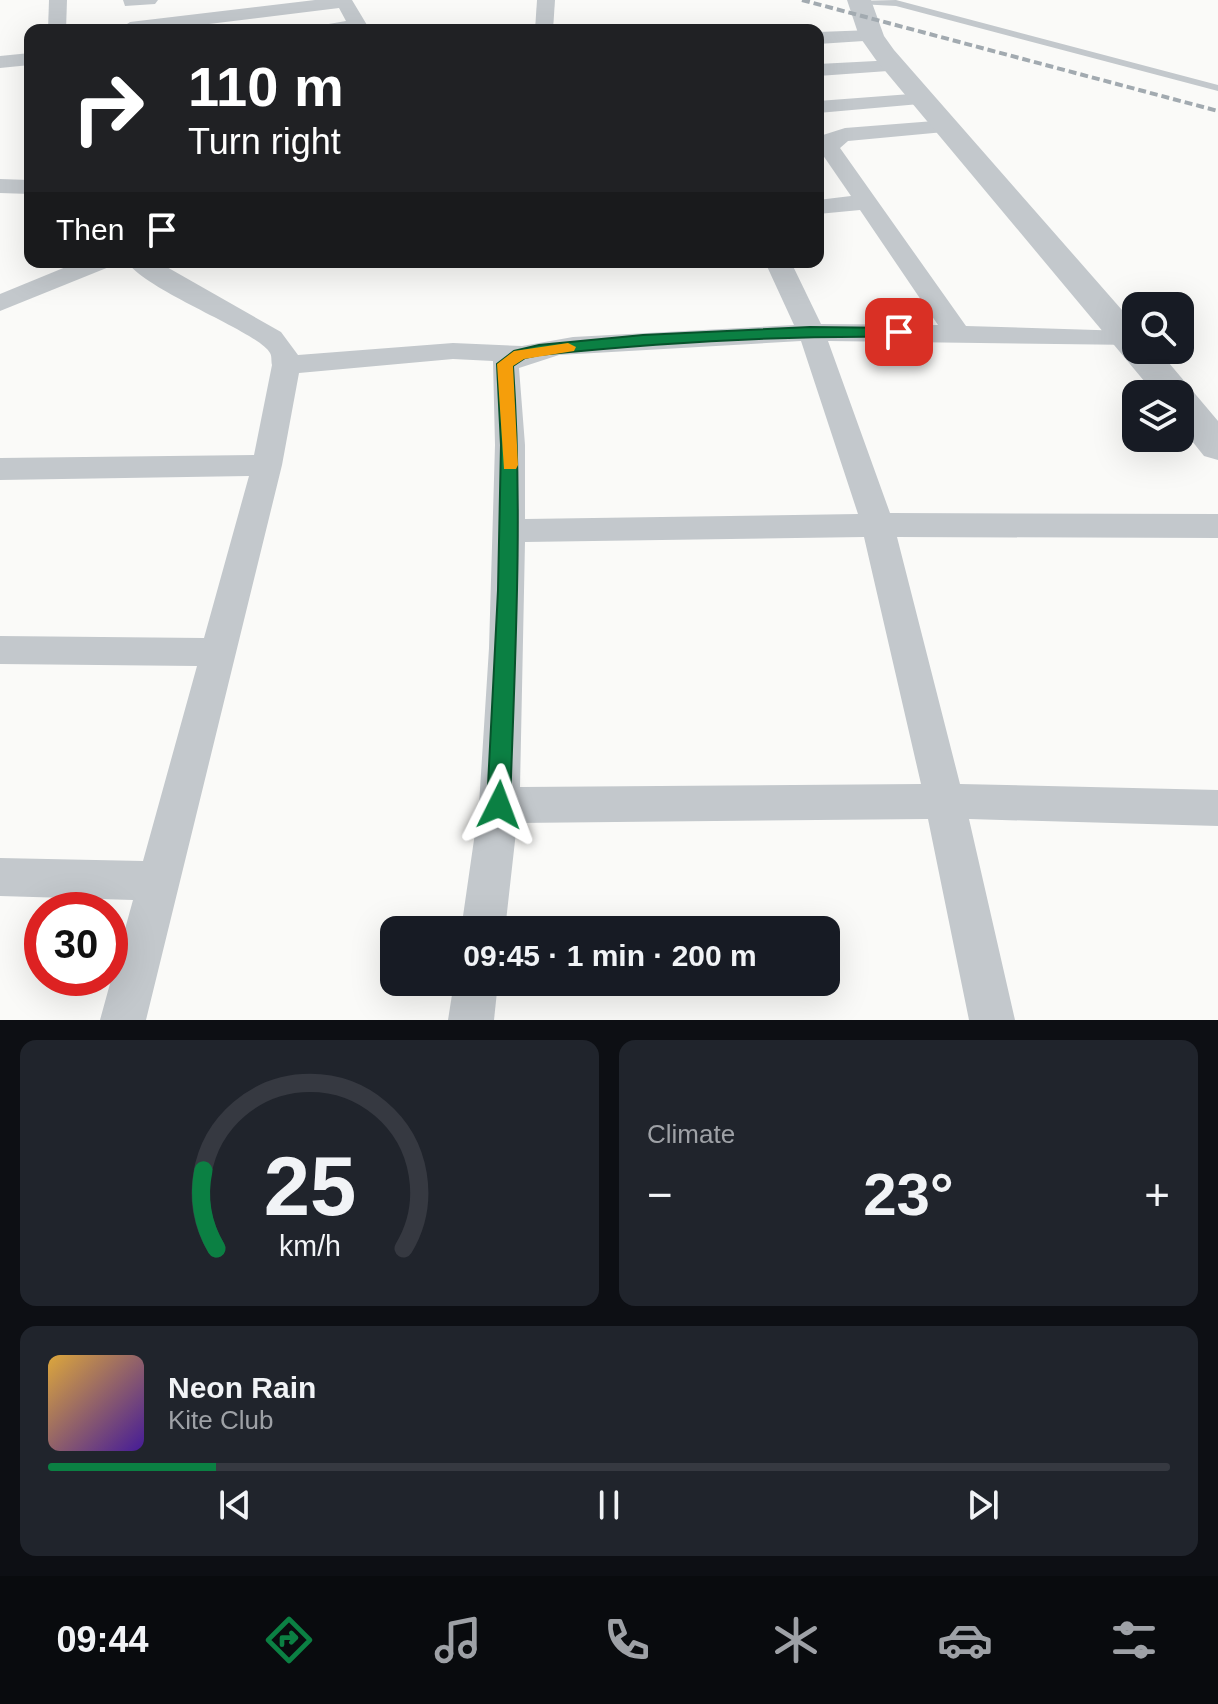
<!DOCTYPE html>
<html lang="en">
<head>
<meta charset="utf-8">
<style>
  body { margin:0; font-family:Arial,sans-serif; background:#20242c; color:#f1f3f6; height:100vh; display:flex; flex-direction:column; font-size:30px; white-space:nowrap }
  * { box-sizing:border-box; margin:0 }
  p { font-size:26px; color:#9ea1a6 }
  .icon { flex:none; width:44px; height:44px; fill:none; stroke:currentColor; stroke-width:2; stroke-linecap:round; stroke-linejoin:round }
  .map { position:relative; height:1020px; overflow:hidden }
  .side { display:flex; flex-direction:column; gap:20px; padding:20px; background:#0d0f14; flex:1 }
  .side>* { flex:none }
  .hud { position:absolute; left:24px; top:24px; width:800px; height:244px; border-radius:16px; box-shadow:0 8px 32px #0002; background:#202124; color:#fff; overflow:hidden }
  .tools { position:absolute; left:1122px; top:292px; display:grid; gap:16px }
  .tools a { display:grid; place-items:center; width:72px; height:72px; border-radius:16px; background:#171b24; box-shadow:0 8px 32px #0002; font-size:40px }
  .speed { position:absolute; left:24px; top:892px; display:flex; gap:16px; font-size:40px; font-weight:700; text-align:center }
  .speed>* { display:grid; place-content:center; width:104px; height:104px; border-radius:50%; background:#171b24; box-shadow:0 8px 32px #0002; line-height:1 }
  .speed .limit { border:12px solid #d22; background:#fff; color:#111 }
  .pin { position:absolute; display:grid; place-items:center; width:68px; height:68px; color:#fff; margin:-34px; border-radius:16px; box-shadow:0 4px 12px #0006 }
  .me { position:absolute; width:88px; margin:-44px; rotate:3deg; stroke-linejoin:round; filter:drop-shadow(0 0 6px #0008) }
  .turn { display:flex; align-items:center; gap:28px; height:168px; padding:0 32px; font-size:36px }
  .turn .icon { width:104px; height:104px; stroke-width:2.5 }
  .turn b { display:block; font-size:56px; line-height:68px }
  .then { display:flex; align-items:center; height:76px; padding:0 32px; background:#0003; gap:16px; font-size:30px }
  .big { font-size:60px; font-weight:700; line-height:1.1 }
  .side .card { flex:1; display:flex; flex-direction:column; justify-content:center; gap:12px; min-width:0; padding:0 28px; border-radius:16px; background:#20242c }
  .side .dial { align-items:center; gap:0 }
  .dial svg { height:208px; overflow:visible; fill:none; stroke:#363941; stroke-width:7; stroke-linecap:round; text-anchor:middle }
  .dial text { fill:#f1f3f6; stroke:none }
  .song { display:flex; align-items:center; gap:24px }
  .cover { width:96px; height:96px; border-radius:12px; background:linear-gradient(135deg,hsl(40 70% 55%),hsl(260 70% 35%)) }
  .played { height:8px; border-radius:4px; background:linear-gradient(90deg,#0b8043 15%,#363941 15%) }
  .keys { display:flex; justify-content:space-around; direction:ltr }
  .heat { display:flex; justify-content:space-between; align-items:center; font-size:44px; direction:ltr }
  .side .tiles { flex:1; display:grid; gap:20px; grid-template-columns:1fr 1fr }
  .card:last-child { grid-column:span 2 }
  .trip { position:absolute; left:380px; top:916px; width:460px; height:80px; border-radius:16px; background:#171b24; box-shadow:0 8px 32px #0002; font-weight:700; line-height:80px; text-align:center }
  .tabs { display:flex; height:128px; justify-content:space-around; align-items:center; background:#090b0e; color:#9ea1a6 }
  .tabs .icon { width:56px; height:56px }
  .tabs .active { color:#0b8043 }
  .tabs b { font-size:36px; color:#f1f3f6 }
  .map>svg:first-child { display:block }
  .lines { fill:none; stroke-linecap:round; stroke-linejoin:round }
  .service { fill:#c3c8cc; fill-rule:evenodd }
  .minor { fill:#c3c8cc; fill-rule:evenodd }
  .tertiary { fill:#c3c8cc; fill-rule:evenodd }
  .rail { stroke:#a2aab0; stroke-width:4; stroke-dasharray:8 4; stroke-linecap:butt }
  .route { fill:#0b8043; stroke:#07532c; stroke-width:2 }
  .slow { fill:#f59e0b }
</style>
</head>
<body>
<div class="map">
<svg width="1218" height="1020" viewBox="0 0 1218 1020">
  <rect width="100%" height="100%" fill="#fafaf8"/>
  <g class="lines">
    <!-- service -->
    <polygon class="service" points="896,0 1218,85 1218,91 896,6 859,4 854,1"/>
    <!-- minor -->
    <g class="minor">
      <polygon points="49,0 67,0 66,30 48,30"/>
      <polygon points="123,0 158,0 155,4 125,6"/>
      <polygon points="315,0 352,0 370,30 315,30 317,26 346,21 339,8 160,30 121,28 130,22"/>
      <polygon points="537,0 555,0 553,30 535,30"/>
      <polygon points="872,30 879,32 882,36 879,40 818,44 818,32"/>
      <polygon points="30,53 30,65 0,68 0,56"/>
      <polygon points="895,60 905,66 902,70 818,76 818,64"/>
      <polygon points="924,93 931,95 934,99 931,103 818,113 818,101"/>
      <path d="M947,120L955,121L958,126L955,131L848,141L840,148L966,326L1128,331L1136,333V345L828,341L890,513L1218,514V538L897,537L960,784L1218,790V826L969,819L1015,1020H969L928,819L517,823L505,930H461L479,805L489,648L495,445L493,361L453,359L299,373L282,465L146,1020H100L133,900L0,896V858L143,861L197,666L0,664V636L204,638L249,476L0,480V458L254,455L272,365C271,361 272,356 270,353C259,332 148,292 127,262H158L281,332L298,355L453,343L522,346L573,337L794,325L765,262H791L821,324L938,325L860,210L818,214V200L851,196L818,148L823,135L845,128ZM801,341L858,514L525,519V445L519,368L559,355ZM864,537L921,784L520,787L525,542Z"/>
      <polygon points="0,179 30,180 30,194 0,193"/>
      <polygon points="78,262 113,262 109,267 0,311 0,294"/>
      <polygon points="454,982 498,982 494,1020 448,1020"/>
    </g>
    <!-- tertiary -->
    <polygon class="tertiary" points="847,0 871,0 884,36 894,50 1136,326 1136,350 1158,350 1218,421 1218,460 1204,456 1180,426 1180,394 1155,394 876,60 859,36"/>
    <!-- rail -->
    <polyline class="rail" points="802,0 1218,111"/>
  </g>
  <!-- route -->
  <path class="route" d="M810,327L899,328L906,332L899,337C778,335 659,343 539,355L525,358L513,366C523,512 515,659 510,805L507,812L499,815L491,812L487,805L498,590L501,445L497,364L514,351L539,345L643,335Z"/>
  <!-- slow -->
  <polygon class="slow" points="568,343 576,347 574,351 524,359 513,366 518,465 516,469 504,469 497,364 514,351"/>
</svg>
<div class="tools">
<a><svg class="icon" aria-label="search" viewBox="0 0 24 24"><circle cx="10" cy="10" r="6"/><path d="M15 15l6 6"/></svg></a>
<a><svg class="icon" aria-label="layers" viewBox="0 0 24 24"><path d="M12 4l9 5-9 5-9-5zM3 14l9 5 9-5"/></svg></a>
</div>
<div class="speed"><div class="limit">30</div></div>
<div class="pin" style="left:899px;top:332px;background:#d93025"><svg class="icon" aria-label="arrive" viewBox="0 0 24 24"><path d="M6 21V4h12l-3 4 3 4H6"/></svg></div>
<svg class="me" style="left:499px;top:805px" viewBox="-20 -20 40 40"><path d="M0-17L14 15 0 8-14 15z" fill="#0b8043" stroke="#fff" stroke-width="4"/></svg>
<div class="trip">09:45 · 1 min · 200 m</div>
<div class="hud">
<div class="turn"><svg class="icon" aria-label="right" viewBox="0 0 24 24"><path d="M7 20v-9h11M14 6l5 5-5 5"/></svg><div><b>110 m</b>Turn right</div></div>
<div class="then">Then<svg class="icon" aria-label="arrive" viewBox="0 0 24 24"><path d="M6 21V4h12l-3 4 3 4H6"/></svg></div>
</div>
</div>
<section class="side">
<div class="tiles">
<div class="card dial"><svg viewBox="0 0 100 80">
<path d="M14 69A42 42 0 1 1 86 69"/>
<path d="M14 69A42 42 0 0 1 9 39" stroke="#0b8043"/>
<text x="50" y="56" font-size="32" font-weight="700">25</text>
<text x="50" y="72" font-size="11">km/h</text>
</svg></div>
<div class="card"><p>Climate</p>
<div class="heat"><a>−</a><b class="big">23°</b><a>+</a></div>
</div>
<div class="card">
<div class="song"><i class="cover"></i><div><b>Neon Rain</b><p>Kite Club</p></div></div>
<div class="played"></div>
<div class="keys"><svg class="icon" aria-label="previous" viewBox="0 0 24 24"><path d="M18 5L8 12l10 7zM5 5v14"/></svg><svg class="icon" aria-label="pause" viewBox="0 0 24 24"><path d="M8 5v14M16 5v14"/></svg><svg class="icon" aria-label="next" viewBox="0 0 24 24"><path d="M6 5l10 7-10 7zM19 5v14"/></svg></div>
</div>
</div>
</section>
<nav class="tabs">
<b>09:44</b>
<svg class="icon active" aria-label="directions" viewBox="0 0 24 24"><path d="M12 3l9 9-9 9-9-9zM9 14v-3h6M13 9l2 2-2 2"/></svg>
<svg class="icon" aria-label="music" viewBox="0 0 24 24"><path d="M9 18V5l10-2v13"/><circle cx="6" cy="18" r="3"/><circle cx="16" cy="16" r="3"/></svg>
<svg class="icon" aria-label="phone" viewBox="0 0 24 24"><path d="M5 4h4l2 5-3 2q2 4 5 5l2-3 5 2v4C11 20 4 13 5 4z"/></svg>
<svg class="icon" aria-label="climate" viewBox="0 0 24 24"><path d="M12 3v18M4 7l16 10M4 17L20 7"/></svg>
<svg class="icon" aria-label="car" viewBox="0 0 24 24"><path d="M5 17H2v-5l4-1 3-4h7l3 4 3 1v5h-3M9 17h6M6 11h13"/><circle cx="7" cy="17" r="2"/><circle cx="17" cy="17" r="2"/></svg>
<svg class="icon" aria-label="filters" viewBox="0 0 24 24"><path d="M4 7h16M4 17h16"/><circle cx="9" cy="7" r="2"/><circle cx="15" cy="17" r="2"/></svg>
</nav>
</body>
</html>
